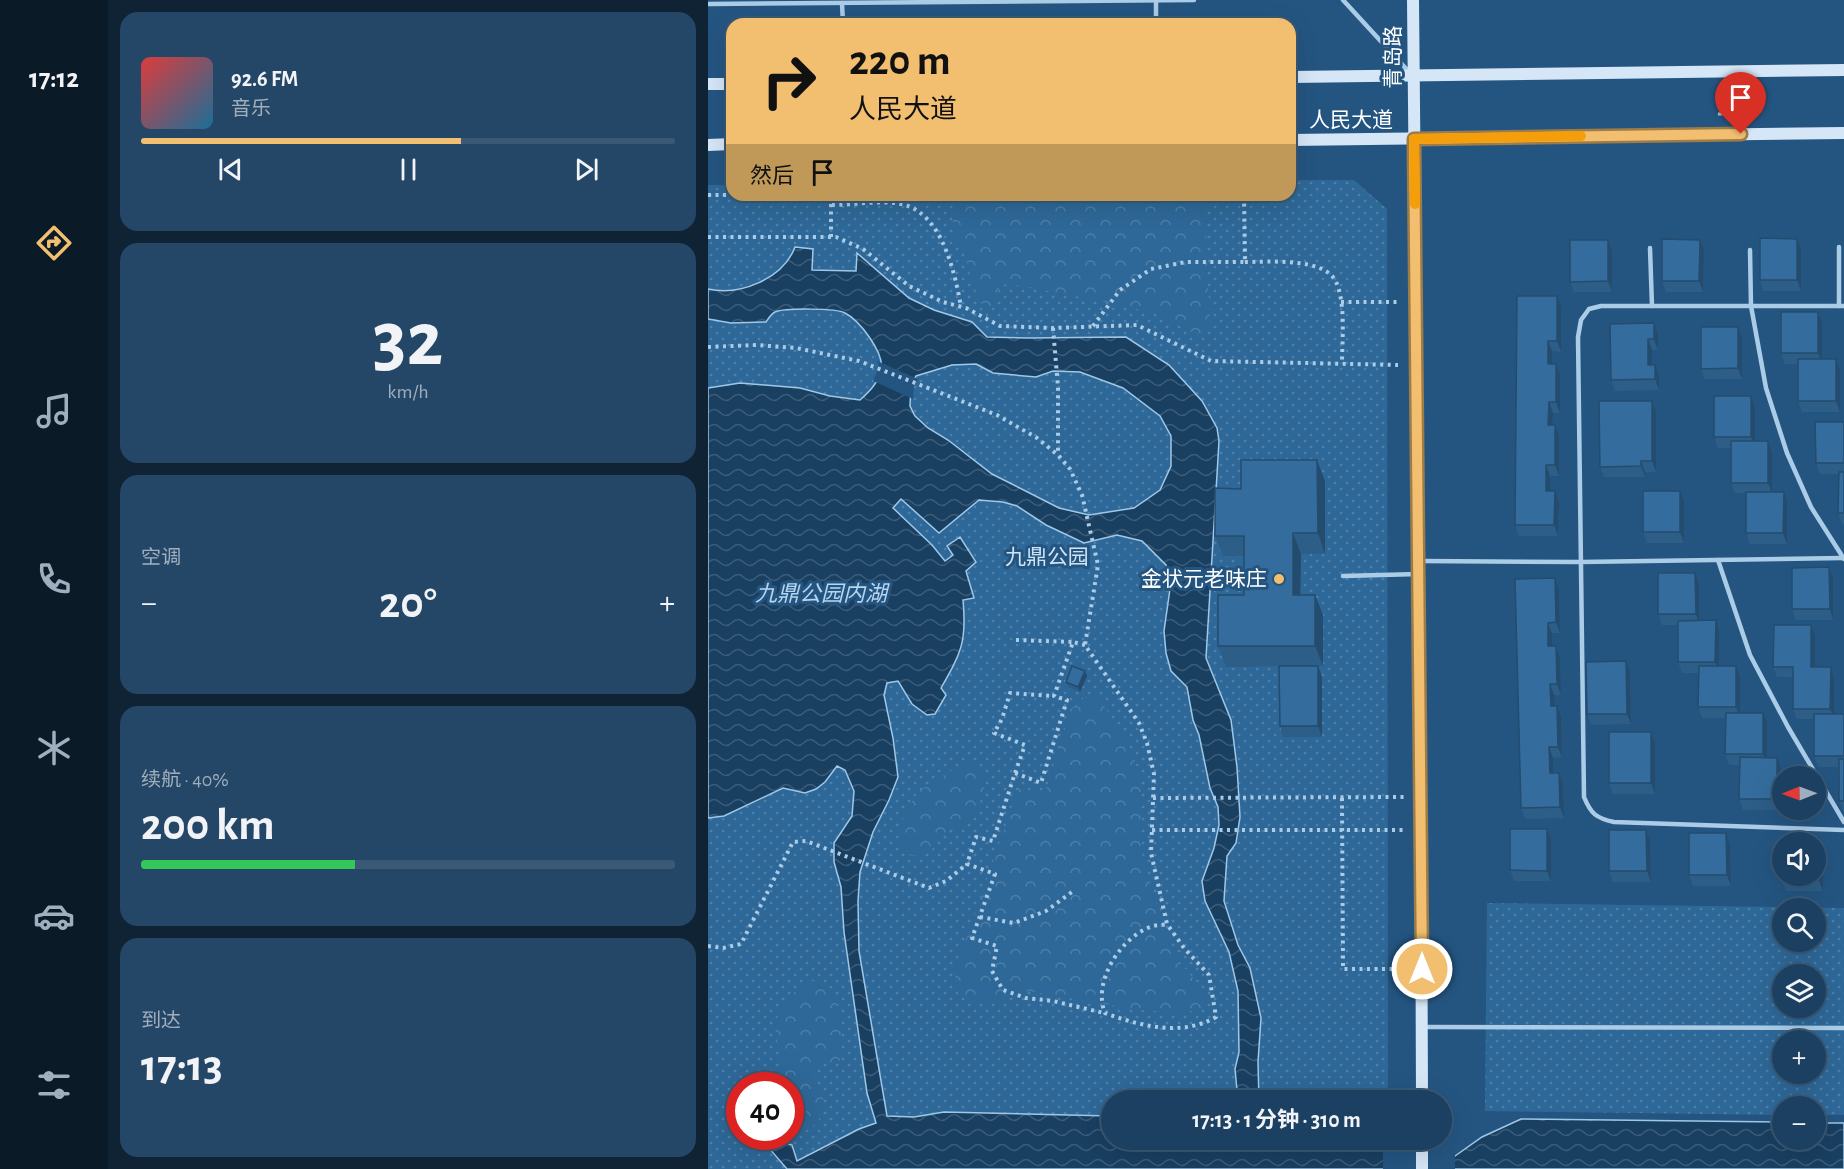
<!DOCTYPE html>
<html lang="zh">
<head>
<meta charset="utf-8">
<style>
  body { margin:0; font-family:"Alegreya Sans","Noto Sans SC",sans-serif; background:#244767; color:#f1f3f6; height:100vh; display:flex; flex-direction:column; font-size:22px; white-space:nowrap }
  * { box-sizing:border-box; margin:0 }
  p { font-size:20px; color:#a0afbd }
  .icon { flex:none; width:33px; height:33px; fill:none; stroke:currentColor; stroke-width:2; stroke-linecap:round; stroke-linejoin:round }
  .map { position:relative; flex:1; overflow:hidden }
  .drawer { display:flex; flex-direction:column; gap:12px; padding:12px; background:#0f2335; width:600px }
  .drawer>* { flex:none }
  .banner { position:absolute; left:18px; top:18px; width:570px; height:183px; border-radius:18px; box-shadow:0 6px 24px #0002,0 0 0 2px #395976; background:#f1bf6f; color:#111; overflow:hidden }
  .needle { width:39px; rotate:269deg }
  .controls { position:absolute; left:1064px; top:766px; display:grid; gap:12px }
  .controls a { display:grid; place-items:center; width:54px; height:54px; border-radius:50%; background:#1b4061; box-shadow:0 6px 24px #0002,0 0 0 2px #395976; font-size:30px }
  .speed { position:absolute; left:18px; top:1072px; display:flex; gap:12px; font-size:30px; font-weight:700; text-align:center }
  .speed>* { display:grid; place-content:center; width:78px; height:78px; border-radius:50%; background:#1b4061; box-shadow:0 6px 24px #0002,0 0 0 2px #395976; line-height:1 }
  .speed .limit { border:9px solid #d22; background:#fff; color:#111 }
  .pin { position:absolute; display:grid; place-items:center; width:51px; height:51px; color:#fff; margin:-62px -26px; border-radius:50% 50% 50% 0; rotate:-45deg; box-shadow:0 0 6px #0007 }
  .pin .icon { rotate:45deg }
  .me { position:absolute; width:66px; margin:-33px; rotate:0deg; stroke-linejoin:round; filter:drop-shadow(0 0 4px #0008) }
  .turn { display:flex; align-items:center; gap:21px; height:126px; padding:0 24px; font-size:27px }
  .turn .icon { width:78px; height:78px; stroke-width:2.5 }
  .turn b { display:block; font-size:42px; line-height:51px }
  .then { display:flex; align-items:center; height:57px; padding:0 24px; background:#0003; gap:12px; font-size:22px }
  .big { font-size:45px; font-weight:700; line-height:1.1 }
  .drawer .card { flex:1; display:flex; flex-direction:column; justify-content:center; gap:9px; min-width:0; padding:0 21px; border-radius:18px; background:#244767 }
  .drawer .dial { align-items:center; gap:0 }
  .dial b { font-size:78px; line-height:1 }
  .song { display:flex; align-items:center; gap:18px }
  .cover { width:72px; height:72px; border-radius:9px; background:linear-gradient(135deg,hsl(0 70% 55%),hsl(200 70% 35%)) }
  .played { height:6px; border-radius:3px; background:linear-gradient(90deg,#f1bf6f 60%,#395976 60%) }
  .keys { display:flex; justify-content:space-around; direction:ltr }
  .heat { display:flex; justify-content:space-between; align-items:center; font-size:33px; direction:ltr }
  .charge { height:9px; border-radius:4px; background:linear-gradient(90deg,#34c759 40%,#395976 0) }
  .trip { position:absolute; left:393px; top:1090px; width:351px; height:60px; border-radius:30px; background:#1b4061; box-shadow:0 6px 24px #0002,0 0 0 2px #395976; font-weight:700; line-height:60px; text-align:center }
  main { display:flex; flex:1; min-height:0 }
  .tabs { display:flex; flex-direction:column; width:108px; justify-content:space-around; align-items:center; background:#0b1a27; color:#a0afbd }
  .tabs .icon { width:42px; height:42px }
  .tabs .on { color:#f1bf6f }
  .tabs b { font-size:27px; color:#f1f3f6 }
  .map>svg:first-child { display:block }
  .grass { fill:url(#grass-dots); fill-rule:evenodd }
  .forest { fill:url(#forest-crowns) }
  .water { fill:url(#water-waves); stroke:#9fc8e8; stroke-width:1.5; fill-rule:evenodd }
  .pier { fill:#245581 }
  .lines { fill:none; stroke-linecap:round; stroke-linejoin:round }
  .path { stroke:#abcce7; stroke-width:4; stroke-dasharray:3 4.5; stroke-linecap:butt }
  .lane { stroke:#abcce7; stroke-width:4.5 }
  .secondary { stroke:#d5e6f6; stroke-width:12 }
  .wall { fill:#2d5e87 }
  .shaded-wall { fill:#244c6e }
  .building { fill:#346d9d; stroke:#244c6e; stroke-width:1.5; fill-rule:evenodd }
  .route-casing { stroke:#9d7c48; stroke-width:15 }
  .route { stroke:#f1bf6f; stroke-width:10 }
  .slow { stroke:#f59e0b; stroke-width:10 }
  .poi-dot { fill:#f1bf6f; stroke:#245581; stroke-width:2 }
  .labels { text-anchor:middle; stroke-width:6; stroke-linejoin:round; paint-order:stroke }
  .street-label { font-size:21px; fill:#fff; stroke:#245581 }
  .park-label { font-size:21px; fill:#cee4f5; stroke:#245581 }
  .poi-label { font-size:21px; fill:#fff; stroke:#245581; text-anchor:end }
  .water-label { font-size:22px; font-style:italic; fill:#b6d5ee; stroke:#245581 }
</style>
</head>
<body>
<main>
<nav class="tabs">
<b>17:12</b>
<svg class="icon on" aria-label="directions" viewBox="0 0 24 24"><path d="M12 3l9 9-9 9-9-9zM9 14v-3h6M13 9l2 2-2 2"/></svg>
<svg class="icon" aria-label="music" viewBox="0 0 24 24"><path d="M9 18V5l10-2v13"/><circle cx="6" cy="18" r="3"/><circle cx="16" cy="16" r="3"/></svg>
<svg class="icon" aria-label="phone" viewBox="0 0 24 24"><path d="M5 4h4l2 5-3 2q2 4 5 5l2-3 5 2v4C11 20 4 13 5 4z"/></svg>
<svg class="icon" aria-label="climate" viewBox="0 0 24 24"><path d="M12 3v18M4 7l16 10M4 17L20 7"/></svg>
<svg class="icon" aria-label="car" viewBox="0 0 24 24"><path d="M5 17H2v-5l4-1 3-4h7l3 4 3 1v5h-3M9 17h6M6 11h13"/><circle cx="7" cy="17" r="2"/><circle cx="17" cy="17" r="2"/></svg>
<svg class="icon" aria-label="filters" viewBox="0 0 24 24"><path d="M4 7h16M4 17h16"/><circle cx="9" cy="7" r="2"/><circle cx="15" cy="17" r="2"/></svg>
</nav>
<section class="drawer">
<div class="card">
<div class="song"><i class="cover"></i><div><b>92.6 FM</b><p>音乐</p></div></div>
<div class="played"></div>
<div class="keys"><svg class="icon" aria-label="previous" viewBox="0 0 24 24"><path d="M18 5L8 12l10 7zM5 5v14"/></svg><svg class="icon" aria-label="pause" viewBox="0 0 24 24"><path d="M8 5v14M16 5v14"/></svg><svg class="icon" aria-label="next" viewBox="0 0 24 24"><path d="M6 5l10 7-10 7zM19 5v14"/></svg></div>
</div>
<div class="card dial"><b>32</b><p>km/h</p></div>
<div class="card"><p>空调</p>
<div class="heat"><a>−</a><b class="big">20°</b><a>+</a></div>
</div>
<div class="card"><p>续航 · 40%</p><b class="big">200 km</b><div class="charge"></div></div>
<div class="card"><p>到达</p><b class="big">17:13</b></div>
</section>
<div class="map">
<svg width="1136" height="1169" viewBox="0 0 1136 1169">
  <defs>
    <pattern id="grass-dots" width="8" height="8" patternUnits="userSpaceOnUse" patternTransform="scale(1.5)"><rect width="8" height="8" fill="#2e6898"/><path d="M2 2h.1M6 6h.1" fill="none" stroke="#4d7fa7" stroke-width="1.8" stroke-linecap="round"/></pattern>
    <pattern id="forest-crowns" width="20" height="18" patternUnits="userSpaceOnUse" patternTransform="scale(1.5)"><rect width="20" height="18" fill="#2e6898"/><path d="M2 6a3 3 0 1 1 6 0M12 15a3 3 0 1 1 6 0" fill="none" stroke="#4d7fa7"/></pattern>
    <pattern id="water-waves" width="16" height="10" patternUnits="userSpaceOnUse" patternTransform="scale(1.5)"><rect width="16" height="10" fill="#193f61"/><path d="M0 5q4-4 8 0t8 0" fill="none" stroke="#3c5c79"/></pattern>
  </defs>
  <rect width="100%" height="100%" fill="#245581"/>
  <!-- grass -->
  <g class="grass">
    <path d="M582,180H646L679,209L680,1101H404V1140H680V1169H0V185H24V195H582ZM32,1086H82V1137H32Z"/>
    <path d="M779,903L1136,908V1115H1107V1107H1074V1115L777,1111ZM1074,909H1107V942H1074ZM1074,975H1107V1008H1074ZM1074,1041H1107V1074H1074Z"/>
  </g>
  <!-- forest -->
  <g class="forest">
    <polygon points="497,195 500,291 502,309 502,331 488,334 446,313 383,299 301,284 292,285 287,305 277,308 269,298 256,253 247,238 244,217 255,196"/>
    <polygon points="384,696 391,700 396,706 422,747 430,770 434,789 434,853 447,900 469,959 492,986 498,998 497,1008 474,1013 432,1010 320,991 284,1003 273,1003 259,1000 250,993 246,967 253,954 311,786 336,796 363,709 377,697"/>
    <path d="M261,763L268,765L278,780C274,798 271,814 254,825C248,828 241,829 237,833C223,848 224,859 199,855L193,845L191,826L205,799L211,791L252,765Z"/>
    <path d="M104,981C136,986 134,1036 133,1060L126,1063L112,1064L108,1068L107,1081C113,1085 113,1089 115,1097C121,1118 101,1132 83,1136L82,1086H48L73,1071C74,1039 56,1027 81,998C88,990 94,985 104,981Z"/>
  </g>
  <!-- water -->
  <path class="water" d="M87,247L105,249L104,270L148,271L149,253L201,298L226,310L264,322L279,337L320,338L418,337L461,365L494,401L509,428L511,441L498,658L523,720L529,767L532,817L528,843L519,856L516,901L530,945L542,968L553,1018L550,1062L551,1101H530L527,1069L531,1052L530,991L521,952L497,901L494,881L506,848L511,825L510,807L502,788L491,735L485,720L479,687L463,671L458,653L456,631L463,582L458,565L434,541L409,535L376,543L338,525L309,506L295,502L271,500L231,533L193,499L185,508L224,545L237,561L245,555L239,546L252,537L268,562L258,571L266,598L255,600C259,642 253,653 233,688L238,695L227,714L219,715L204,704L190,681L179,683L176,695L185,738L190,777L181,800L165,832L152,872L150,901L151,951L179,1116L206,1117L236,1112L403,1116L404,1140H674L747,1156L774,1137L813,1119L1074,1122V1140H1107V1123H1136V1169H79L61,1148L39,1137H58L84,1145L89,1161L151,1129L168,1123L159,1093L136,932L133,887L126,862V843L144,816L146,791L137,770L129,766L117,782L108,789L97,793L75,788L16,816L0,818V388L32,383L92,388L122,396L152,400C162,391 170,383 173,370C177,353 151,320 137,313C128,308 77,308 67,312C63,314 60,319 58,322L23,323L0,319V289C32,296 75,279 87,247ZM268,364L285,373L328,377L345,371L372,372L415,388L452,416L463,436V466L452,490L426,508L381,515L351,508L284,474L240,440L220,428L207,416L202,406L203,385L208,376L244,365Z"/>
  <!-- pier -->
  <g class="pier">
    <polygon points="169,361 210,379 206,386 205,399 165,381 171,367"/>
    <polygon points="675,1140 688,1140 747,1152 747,1169 675,1169"/>
  </g>
  <g class="lines">
    <!-- path -->
    <g class="path">
      <polyline points="1011,90 1012,116"/>
      <polyline points="0,195 72,195"/>
      <path d="M124,205C146,205 172,200 193,204C234,212 247,273 253,307"/>
      <polyline points="0,237 128,237 155,249 201,286 235,302 258,308 292,326 345,328 429,325 503,361 690,365"/>
      <polyline points="123,237 123,195"/>
      <path d="M537,262C559,262 617,257 628,282C638,303 634,341 634,364"/>
      <polyline points="633,302 692,302"/>
      <polyline points="385,326 412,290 443,269 478,262 537,262 536,195"/>
      <polyline points="345,328 350,387 350,454"/>
      <path d="M0,347L48,345L88,348L151,361L289,415L329,438L350,455L362,469L374,495L390,565L377,645L431,723L439,743L446,774L443,853L459,924L476,948L501,975L508,1017C474,1037 432,1026 397,1013C384,982 413,936 445,926C450,925 455,925 459,924"/>
      <polyline points="308,640 365,642"/>
      <polyline points="377,645 365,642 346,696 359,700 333,783 307,773 285,841 268,837 259,864 287,874 264,938 289,946 284,971 295,990 318,998 345,1001 396,1013"/>
      <polyline points="307,773 317,745 286,733 294,719 302,693 346,696"/>
      <polyline points="445,798 696,797"/>
      <polyline points="634,798 635,969 697,969"/>
      <polyline points="444,830 695,830"/>
      <polyline points="272,917 306,923 338,911 364,892"/>
      <polyline points="0,946 15,948 33,944 85,842 98,841 221,888 238,881 259,864"/>
    </g>
    <!-- lane -->
    <g class="lane">
      <polyline points="635,0 702,73"/>
      <polyline points="134,3 135,24"/>
      <polyline points="0,4 486,0"/>
      <polyline points="448,24 448,0"/>
      <polyline points="942,248 944,306"/>
      <polyline points="1042,250 1043,306 1058,388 1079,453 1103,507 1136,559"/>
      <polyline points="1131,306 1131,247"/>
      <path d="M1136,306H893L881,309L873,320L870,337L876,797C883,814 888,818 906,822L1136,830"/>
      <polyline points="1010,560 1042,655 1080,727 1136,822"/>
      <polyline points="712,561 873,562 1135,558"/>
      <polyline points="635,576 711,574"/>
      <polyline points="716,1027 1136,1028"/>
    </g>
    <!-- secondary -->
    <g class="secondary">
      <polyline points="705,0 713,830 714,1101"/>
      <polyline points="582,77 1136,70"/>
      <polyline points="0,84 24,84"/>
      <polyline points="582,140 1136,133"/>
      <polyline points="0,145 24,144"/>
      <polyline points="714,1140 714,1169"/>
    </g>
  </g>
  <!-- wall -->
  <g class="wall">
    <polygon points="992,240 996,250 995,292 958,292 954,281"/>
    <polygon points="1093,249 1093,291 1055,291 1052,280"/>
    <polygon points="904,251 904,292 866,292 862,282"/>
    <polygon points="809,296 853,307 853,352 844,351 844,364 852,375 852,413 845,413 845,425 851,436 851,476 842,476 842,491 847,491 851,502 850,536 811,536 807,525"/>
    <polygon points="1110,312 1114,323 1114,359 1128,359 1132,370 1132,412 1094,412 1090,401 1090,364 1077,364 1073,353"/>
    <polygon points="902,324 950,334 950,350 944,350 944,365 951,376 951,390 907,391 903,380"/>
    <polygon points="1034,338 1034,379 996,379 993,369"/>
    <polygon points="1043,396 1047,407 1047,441 1060,441 1064,452 1064,492 1079,502 1079,544 1042,544 1038,533 1038,493 1027,493 1023,483 1023,448 1010,448 1006,437"/>
    <polygon points="948,412 948,472 937,472 937,477 896,477 892,467"/>
    <polygon points="1136,422 1136,524 1134,524 1130,513 1131,474 1112,474 1108,463"/>
    <polygon points="617,481 617,554 593,554 592,595 607,595 615,615 615,666 610,666 614,677 614,737 575,737 572,726 571,666 518,667 510,646 536,595 536,556 515,556 507,536 533,489"/>
    <polygon points="976,502 976,543 939,543 935,532"/>
    <polygon points="1121,567 1125,578 1125,620 1088,620 1084,609"/>
    <polygon points="987,573 991,584 991,621 1008,620 1011,631 1011,666 1028,666 1032,677 1032,713 1059,723 1059,758 1073,768 1073,810 1035,810 1031,799 1031,765 1021,765 1017,754 1018,718 994,718 990,707 991,673 974,673 970,662 970,625 954,625 950,614"/>
    <polygon points="847,578 851,589 852,633 844,633 844,646 848,646 852,657 853,695 846,695 846,706 853,717 854,757 845,758 846,773 851,773 855,783 856,818 817,819 813,808 807,579"/>
    <polygon points="1107,636 1107,667 1123,667 1126,678 1126,714 1136,714 1136,812 1135,812 1131,801 1131,767 1110,767 1106,756 1106,719 1089,719 1085,709 1085,677 1069,677 1065,667"/>
    <polygon points="377,671 379,676 372,692 360,687 358,682"/>
    <polygon points="922,672 923,724 883,725 879,714"/>
    <polygon points="943,732 947,742 947,794 905,794 901,783"/>
    <polygon points="938,830 942,840 943,882 905,882 901,871"/>
    <polygon points="1111,838 1115,849 1115,891 1078,891 1074,880"/>
    <polygon points="843,840 843,881 806,881 802,870"/>
    <polygon points="1022,844 1023,886 985,886 981,875"/>
  </g>
  <!-- shaded-wall -->
  <g class="shaded-wall">
    <polygon points="1089,239 1093,249 1093,291 1089,280"/>
    <polygon points="900,240 904,251 904,292 900,281"/>
    <polygon points="992,240 996,250 995,292 991,281"/>
    <polygon points="849,296 853,307 853,352 849,341"/>
    <polygon points="1110,312 1114,323 1114,364 1110,353"/>
    <polygon points="946,323 950,334 950,350 946,339"/>
    <polygon points="1030,327 1034,338 1034,379 1030,368"/>
    <polygon points="940,339 944,350 944,376 940,365"/>
    <polygon points="840,341 844,351 844,375 840,364"/>
    <polygon points="1128,359 1132,370 1132,412 1128,401"/>
    <polygon points="848,364 852,375 852,413 848,402"/>
    <polygon points="947,365 951,376 951,390 947,379"/>
    <polygon points="1043,396 1047,407 1047,448 1043,437"/>
    <polygon points="944,401 948,412 948,472 944,461"/>
    <polygon points="841,402 845,413 844,436 840,425"/>
    <polygon points="847,425 851,436 851,476 847,465"/>
    <polygon points="1060,441 1064,452 1064,493 1060,483"/>
    <polygon points="609,460 617,481 617,554 610,533"/>
    <polygon points="933,461 937,472 937,477 933,466"/>
    <polygon points="838,465 842,476 842,502 838,491"/>
    <polygon points="847,491 851,502 850,536 846,525"/>
    <polygon points="972,491 976,502 976,543 972,532"/>
    <polygon points="1076,492 1079,502 1079,544 1075,533"/>
    <polygon points="585,533 593,554 592,615 585,595"/>
    <polygon points="1121,567 1125,578 1125,620 1122,609"/>
    <polygon points="987,573 991,584 991,625 988,614"/>
    <polygon points="847,578 851,589 852,633 848,622"/>
    <polygon points="607,595 615,615 615,666 607,646"/>
    <polygon points="1008,620 1011,631 1011,673 1007,662"/>
    <polygon points="840,623 844,633 844,657 840,646"/>
    <polygon points="1103,625 1107,636 1107,678 1103,667"/>
    <polygon points="848,646 852,657 853,695 849,684"/>
    <polygon points="918,661 922,672 923,724 919,714"/>
    <polygon points="610,666 614,677 614,737 610,726"/>
    <polygon points="1028,666 1032,677 1032,718 1028,707"/>
    <polygon points="1123,667 1126,678 1126,719 1122,709"/>
    <polygon points="377,671 379,676 372,692 370,687"/>
    <polygon points="842,684 846,695 847,717 843,706"/>
    <polygon points="849,706 853,717 854,757 850,747"/>
    <polygon points="1055,713 1059,723 1059,765 1055,754"/>
    <polygon points="943,732 947,742 947,794 943,783"/>
    <polygon points="841,747 845,758 846,784 842,773"/>
    <polygon points="1069,758 1073,768 1073,810 1069,799"/>
    <polygon points="851,773 855,783 856,818 852,807"/>
    <polygon points="839,829 843,840 843,881 839,871"/>
    <polygon points="938,830 942,840 943,882 939,871"/>
    <polygon points="1018,833 1022,844 1023,886 1019,875"/>
    <polygon points="1111,838 1115,849 1115,891 1111,880"/>
  </g>
  <!-- building -->
  <g class="building">
    <polygon points="1052,238 1089,239 1089,280 1052,280"/>
    <polygon points="954,239 992,240 991,281 954,281"/>
    <polygon points="862,240 900,240 900,281 862,282"/>
    <polygon points="809,296 849,296 849,341 840,341 840,364 848,364 848,402 841,402 840,425 847,425 847,465 838,465 838,491 847,491 846,525 807,525"/>
    <rect x="1073" y="312" width="37" height="41"/>
    <polygon points="946,323 946,339 940,339 940,365 947,365 947,379 903,380 902,324"/>
    <polygon points="993,327 1030,327 1030,368 993,369"/>
    <rect x="1090" y="359" width="38" height="42"/>
    <rect x="1006" y="396" width="37" height="41"/>
    <polygon points="891,401 944,401 944,461 933,461 933,466 892,467"/>
    <polygon points="1107,422 1136,422 1136,463 1108,463"/>
    <rect x="1023" y="441" width="37" height="42"/>
    <polygon points="533,460 609,460 610,533 585,533 585,595 607,595 607,646 510,646 510,595 536,595 536,536 507,536 507,488 533,489"/>
    <polygon points="1131,472 1136,472 1136,513 1130,513"/>
    <rect x="935" y="491" width="37" height="41"/>
    <polygon points="1038,492 1076,492 1075,533 1038,533"/>
    <polygon points="1121,567 1122,609 1084,609 1084,568"/>
    <polygon points="950,573 987,573 988,614 950,614"/>
    <polygon points="847,578 848,622 840,623 840,646 848,646 849,684 842,684 843,706 849,706 850,747 841,747 842,773 851,773 852,807 813,808 807,579"/>
    <polygon points="1008,620 1007,662 970,662 970,621"/>
    <polygon points="1066,625 1103,625 1103,667 1123,667 1122,709 1085,709 1085,667 1065,667"/>
    <polygon points="918,661 919,714 879,714 878,662"/>
    <polygon points="364,666 377,671 370,687 358,682"/>
    <polygon points="571,666 610,666 610,726 572,726"/>
    <polygon points="991,666 1028,666 1028,707 990,707"/>
    <polygon points="1018,713 1055,713 1055,754 1017,754"/>
    <rect x="1106" y="714" width="30" height="42"/>
    <rect x="901" y="732" width="42" height="51"/>
    <polygon points="1032,757 1069,758 1069,799 1031,799"/>
    <rect x="1131" y="759" width="5" height="42"/>
    <polygon points="802,829 839,829 839,871 802,870"/>
    <polygon points="901,830 938,830 939,871 901,871"/>
    <polygon points="981,833 1018,833 1019,875 981,875"/>
    <path d="M1111,838V880H1074V839ZM1074,843H1107V876H1074Z"/>
  </g>
  <g class="lines">
    <!-- route casing -->
    <g class="route-casing">
      <polyline id="route" points="714,969 706,139 1033,134"/>
    </g>
    <!-- route -->
    <use href="#route" class="route"/>
    <!-- slow -->
    <polyline class="slow" points="707,204 706,139 873,136"/>
  </g>
  <!-- markers -->
  <circle class="poi-dot" cx="571" cy="579" r="6"/>
  <g class="labels">
    <!-- street labels -->
    <g class="street-label">
      <text transform="translate(685 57) rotate(-90)" y="7">青岛路</text>
      <text x="643" y="127">人民大道</text>
    </g>
    <!-- park labels -->
    <g class="park-label">
      <text x="339" y="564">九鼎公园</text>
    </g>
    <!-- poi labels -->
    <g class="poi-label">
      <text x="559" y="586">金状元老味庄</text>
    </g>
    <!-- water labels -->
    <g class="water-label">
      <text x="113" y="601">九鼎公园内湖</text>
    </g>
  </g>
</svg>
<div class="controls">
<a><svg class="needle" viewBox="-14 -14 28 28"><path d="M0-13l5 13h-10z" fill="#e53935"/><path d="M0 13l5-13h-10z" fill="#a0afbd"/></svg></a>
<a><svg class="icon" aria-label="sound" viewBox="0 0 24 24"><path d="M4 9h4l5-4v14l-5-4H4zM17 9q2 3 0 6"/></svg></a>
<a><svg class="icon" aria-label="search" viewBox="0 0 24 24"><circle cx="10" cy="10" r="6"/><path d="M15 15l6 6"/></svg></a>
<a><svg class="icon" aria-label="layers" viewBox="0 0 24 24"><path d="M12 4l9 5-9 5-9-5zM3 14l9 5 9-5"/></svg></a>
<a>+</a>
<a>−</a>
</div>
<div class="speed"><div class="limit">40</div></div>
<div class="pin" style="left:1033px;top:134px;background:#d93025"><svg class="icon" aria-label="arrive" viewBox="0 0 24 24"><path d="M6 21V4h12l-3 4 3 4H6"/></svg></div>
<svg class="me" style="left:714px;top:969px" viewBox="-20 -20 40 40"><circle r="17" fill="#f1bf6f" stroke="#fff" stroke-width="3"/><path d="M0-11L8 9 0 5-8 9z" fill="#fff"/></svg>
<div class="trip">17:13 · 1 分钟 · 310 m</div>
<div class="banner">
<div class="turn"><svg class="icon" aria-label="right" viewBox="0 0 24 24"><path d="M7 20v-9h11M14 6l5 5-5 5"/></svg><div><b>220 m</b>人民大道</div></div>
<div class="then">然后<svg class="icon" aria-label="arrive" viewBox="0 0 24 24"><path d="M6 21V4h12l-3 4 3 4H6"/></svg></div>
</div>
</div>
</main>
</body>
</html>
